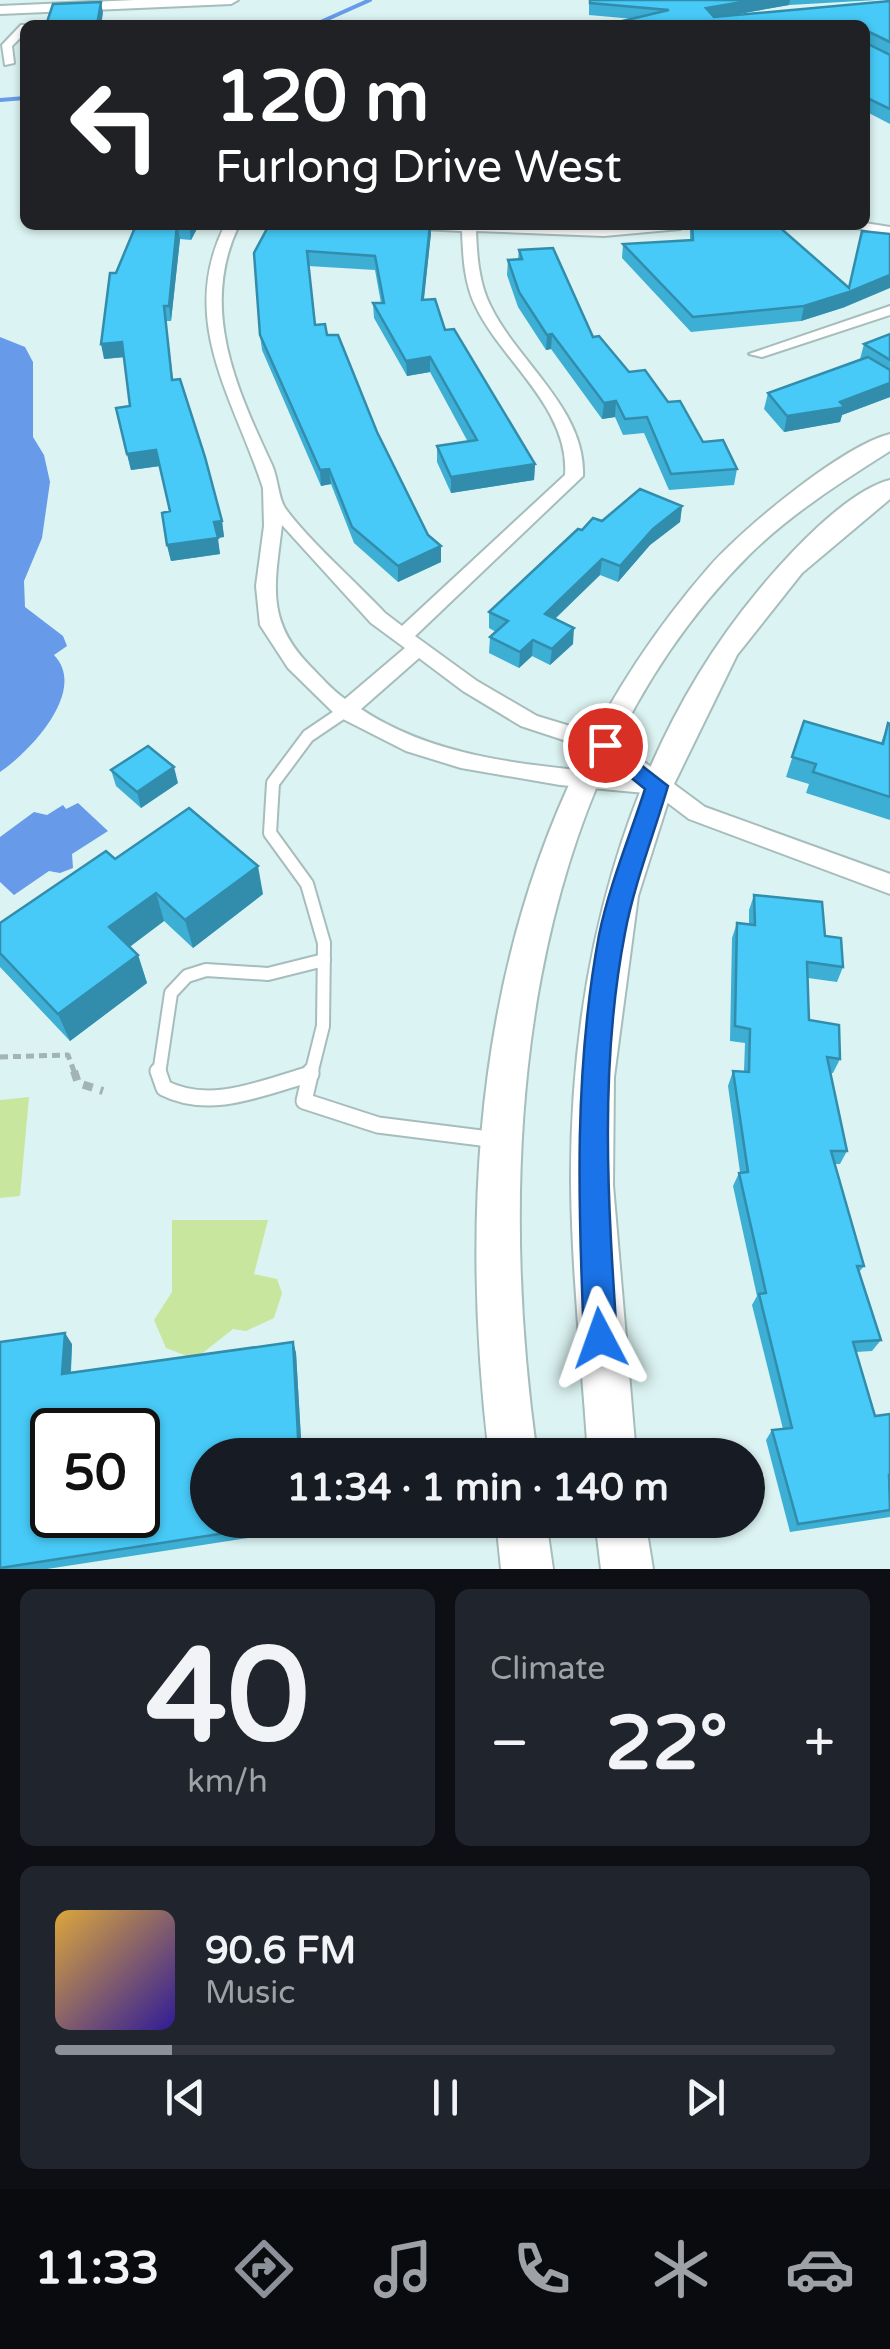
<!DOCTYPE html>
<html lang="en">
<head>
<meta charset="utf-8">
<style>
  body { margin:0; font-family:"Varela Round",sans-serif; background:#20242c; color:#f1f3f6; height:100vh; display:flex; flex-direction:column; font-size:38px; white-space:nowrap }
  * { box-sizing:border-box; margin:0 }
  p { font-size:32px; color:#9ea1a6 }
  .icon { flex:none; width:55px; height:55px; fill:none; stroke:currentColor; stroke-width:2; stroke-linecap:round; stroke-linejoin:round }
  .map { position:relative; height:1569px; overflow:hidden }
  .sheet { display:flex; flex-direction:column; gap:20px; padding:20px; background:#0d0f14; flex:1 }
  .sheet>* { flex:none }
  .hud { position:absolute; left:20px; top:20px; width:850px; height:210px; border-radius:15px; box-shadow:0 2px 8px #0004; background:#202124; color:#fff; overflow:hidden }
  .speed { position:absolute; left:30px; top:1408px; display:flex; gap:20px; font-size:50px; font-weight:700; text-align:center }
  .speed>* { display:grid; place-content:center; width:130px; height:130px; border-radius:50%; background:#171b24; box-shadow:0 2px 8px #0004; line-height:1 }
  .speed .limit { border:5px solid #111; border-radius:15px; background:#fff; color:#111 }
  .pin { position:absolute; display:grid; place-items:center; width:85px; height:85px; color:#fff; margin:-42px; border:5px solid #fff; border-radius:50%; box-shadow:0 2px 10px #0007 }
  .me { position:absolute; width:110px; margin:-55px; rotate:356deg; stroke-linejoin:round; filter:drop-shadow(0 0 8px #0008) }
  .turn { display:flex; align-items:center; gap:35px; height:210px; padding:0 30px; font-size:45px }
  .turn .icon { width:130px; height:130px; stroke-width:2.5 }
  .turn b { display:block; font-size:70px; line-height:85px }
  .big { font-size:75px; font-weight:700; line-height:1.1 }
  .sheet .card { flex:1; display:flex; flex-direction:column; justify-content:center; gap:15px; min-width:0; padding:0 35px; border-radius:15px; background:#20242c }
  .sheet .dial { align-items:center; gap:0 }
  .dial b { font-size:130px; line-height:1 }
  .song { display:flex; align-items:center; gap:30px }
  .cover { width:120px; height:120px; border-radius:15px; background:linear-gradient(135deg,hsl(40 70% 55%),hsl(250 70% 35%)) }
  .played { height:10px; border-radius:5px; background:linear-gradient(90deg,#8c9099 15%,#363941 15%) }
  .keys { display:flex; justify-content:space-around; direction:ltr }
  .heat { display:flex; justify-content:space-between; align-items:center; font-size:55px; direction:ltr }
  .sheet .tiles { flex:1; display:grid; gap:20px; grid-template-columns:1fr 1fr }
  .card:last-child { grid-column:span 2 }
  .trip { position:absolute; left:190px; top:1438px; width:575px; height:100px; border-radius:50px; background:#171b24; box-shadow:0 2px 8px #0004; font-weight:700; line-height:100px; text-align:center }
  .tabs { display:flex; height:160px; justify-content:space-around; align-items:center; background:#090b0e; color:#9ea1a6 }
  .tabs .icon { width:70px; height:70px }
  .tabs .current { color:#8c9099 }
  .tabs b { font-size:45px; color:#f1f3f6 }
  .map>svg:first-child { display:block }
  .green { fill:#c8e69e }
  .water { fill:#679ae8 }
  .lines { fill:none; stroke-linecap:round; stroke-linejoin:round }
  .stream { stroke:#679ae8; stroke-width:4 }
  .service-far1-casing { stroke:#a6bdbc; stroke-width:16 }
  .service-casing { stroke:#a6bdbc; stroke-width:19 }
  .minor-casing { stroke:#a6bdbc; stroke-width:4 }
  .secondary-casing { stroke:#a6bdbc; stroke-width:4 }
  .path-far1 { stroke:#a2b5b4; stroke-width:5; stroke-dasharray:8 5; stroke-linecap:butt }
  .path { stroke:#a2b5b4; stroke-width:8; stroke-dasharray:10 8; stroke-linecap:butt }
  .service-far1 { stroke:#fff; stroke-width:12 }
  .service { stroke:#fff; stroke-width:15 }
  .minor { fill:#fff; fill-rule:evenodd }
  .secondary { fill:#fff; fill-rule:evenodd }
  .wall { fill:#3daed4 }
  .shaded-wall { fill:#328dad }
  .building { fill:#47caf7; stroke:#328dad; stroke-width:2.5; fill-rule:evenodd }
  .route { fill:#1a73e8; stroke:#114b97; stroke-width:2.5 }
</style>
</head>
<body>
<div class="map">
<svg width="890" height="1569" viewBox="0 0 890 1569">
  <rect width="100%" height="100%" fill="#dbf3f2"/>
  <!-- green -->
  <g class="green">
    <polygon points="29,1097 20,1196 0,1198 0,1100"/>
    <polygon points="172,1220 268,1220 254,1274 277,1279 282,1293 274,1318 246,1331 233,1329 195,1359 166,1348 154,1320 172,1292"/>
  </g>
  <!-- water -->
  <g class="water">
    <path d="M0,337L25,347L33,362V437L44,455L50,482L42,538L24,581L25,607L63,636L67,646L54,655C88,690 31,751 0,772Z"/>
    <polygon points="78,803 108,831 72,854 73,868 60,873 49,871 14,895 0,882 0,837 34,812 47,815 63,805 66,809"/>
  </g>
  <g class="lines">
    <!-- stream -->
    <g class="stream">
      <polyline points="314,25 370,0"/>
      <polyline points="0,100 25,98"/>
    </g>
    <!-- service-far1 casing -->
    <g class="service-far1-casing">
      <g id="service-far1">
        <polyline points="159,1074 171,993 187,976 206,970 268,974 324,960"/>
        <polyline points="311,1074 323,1026 324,943 307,884 270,833 273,783 308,736 345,711"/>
      </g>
    </g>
    <!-- service casing -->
    <g class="service-casing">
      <g id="service">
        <path d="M158,1071L164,1088C211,1112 264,1087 311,1074"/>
        <polyline points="311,1071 304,1101 378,1125 497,1140"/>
      </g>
    </g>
    <!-- minor casing -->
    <g class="minor-casing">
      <g id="minor">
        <polygon points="21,25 29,25 25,25 25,33 12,46 14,63 5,65 2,45"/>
        <polygon points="865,223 890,227 890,235 842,225"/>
        <path d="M225,225H239C199,307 236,388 272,465C278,478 278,497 285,508C309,541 356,582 385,613L402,626L565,475C570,409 502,361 476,307C464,283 463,256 462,231L421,229L414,225L604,228L687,225L680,229L604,236L476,231C477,257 479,284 491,307C518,362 586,410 583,476L415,636L477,681L537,716L613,739L705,807L890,874V894L689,819L656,794L560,785L461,768L406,751L337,716L288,668L260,625L256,586L264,526L263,488C234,398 177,321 225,225ZM282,525L371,623L405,648L345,699C332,690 322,678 310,666C265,620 275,584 282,525ZM419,658L463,691L521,726L597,751L630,775C539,766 439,761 361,709Z"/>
        <polygon points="890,306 890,315 762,357 749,354"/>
      </g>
    </g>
    <!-- secondary casing -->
    <g class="secondary-casing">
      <g id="secondary">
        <polygon points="135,0 238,0 231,4 0,14 0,6"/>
        <path d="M890,434V451C841,482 792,513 750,554C520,783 494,1152 537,1455H489C451,1137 492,816 709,567C742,529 842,446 890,434Z"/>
        <path d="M890,480V499L802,573L737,655L673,786L638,896L614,1077L613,1185L636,1455H588C582,1365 572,1274 571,1183C570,973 622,755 758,591C787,556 846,491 890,480Z"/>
        <polygon points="496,1520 546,1520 553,1569 501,1569"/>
        <polygon points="595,1520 645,1520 653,1569 601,1569"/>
      </g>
    </g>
    <!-- path-far1 -->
    <polyline class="path-far1" points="0,1057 68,1055 75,1074"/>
    <!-- path -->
    <polyline class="path" points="74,1071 78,1083 103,1091"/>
    <!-- service-far1 -->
    <use href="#service-far1" class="service-far1"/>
    <!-- service -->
    <use href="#service" class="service"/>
    <!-- minor -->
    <use href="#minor" class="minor"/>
    <!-- secondary -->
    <use href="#secondary" class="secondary"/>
  </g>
  <!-- wall -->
  <g class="wall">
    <polygon points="589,0 877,0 789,5 728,16 890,1 890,124 865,111 865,25 614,25 614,23 634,19 589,15"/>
    <polygon points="136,225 199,225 191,240 180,239 171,321 166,321 173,380 222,521 224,537 217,538 220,554 171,561 167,545 169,511 160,466 131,470 116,408 130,406 124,357 104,359 116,273"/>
    <polygon points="269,225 431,233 424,300 535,464 534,480 451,493 437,462 437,446 468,442 430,372 407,376 374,318 373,303 381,303 375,270 308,266 315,325 327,335 441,562 398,582 354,543 331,484 321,486 262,350 260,335"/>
    <polygon points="690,225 777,225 845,307 801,321 691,332 622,258 623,244 690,240"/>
    <polygon points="519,250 593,337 629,372 668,402 703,442 737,469 734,485 669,490 644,433 623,435 615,417 602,419 551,349 546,350 518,307 507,275 508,260 518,259"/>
    <polygon points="890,334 890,397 842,415 840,422 784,432 764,409 768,393 861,359 860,359 864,344"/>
    <polygon points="682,506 680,522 650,545 618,582 600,575 555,619 573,644 550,665 532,656 519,668 489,653 490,637 496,632 489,628 489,612 582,530 602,521"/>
    <polygon points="804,721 881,743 888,723 890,724 890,820 806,793 809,784 786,777"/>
    <polygon points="111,770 178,783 141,808 116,786"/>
    <polygon points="115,859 263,894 193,948 164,921 129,947 138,955 147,983 70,1041 0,967 0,923"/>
    <polygon points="754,895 825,936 843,967 837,982 808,978 809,1020 840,1059 833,1073 830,1073 847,1151 840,1164 835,1164 864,1266 859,1272 881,1340 872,1351 856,1352 875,1416 890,1414 890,1517 790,1532 766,1440 772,1430 783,1429 752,1305 757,1296 733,1186 739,1173 740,1172 728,1086 733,1071 744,1071 745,1043 730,1041 732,938 737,923 749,924 749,910"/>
    <polygon points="0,1342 72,1344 71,1372 293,1342 296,1353 306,1529 47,1569 0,1569"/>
  </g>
  <!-- shaded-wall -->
  <g class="shaded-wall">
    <polygon points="754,0 790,0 789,5 704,20 706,8"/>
    <polygon points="101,2 103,13 101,25 97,25"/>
    <polygon points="177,225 180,239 171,321 169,306"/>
    <polygon points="189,225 199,225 191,240"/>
    <polygon points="431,225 431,233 422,314 422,300"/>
    <polygon points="890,275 890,288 845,307 801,321 804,306"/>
    <polygon points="552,334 551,349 546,350 547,335"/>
    <polygon points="122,342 125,357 104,359 101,344"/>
    <polygon points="430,357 430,372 407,376 406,361"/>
    <polygon points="890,383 890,397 842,415 840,422 784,432 787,416 840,402"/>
    <polygon points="616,401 615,417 602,419 604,403"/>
    <polygon points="156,450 160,466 131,470 127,454"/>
    <polygon points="535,464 534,480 451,493 451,477"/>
    <polygon points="329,469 331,484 321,486 320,470"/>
    <polygon points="682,506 680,522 650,545 618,582 620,566 653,529"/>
    <polygon points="222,521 224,537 217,538 214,522"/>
    <polygon points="218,538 220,554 171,561 167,545"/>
    <polygon points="441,546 441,562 398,582 398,566"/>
    <polygon points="602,559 600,575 543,630 545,614"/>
    <polygon points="574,628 573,644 550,665 552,649"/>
    <polygon points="533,640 532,656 519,668 520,652"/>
    <polygon points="174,767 178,783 141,808 137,792"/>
    <polygon points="258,866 263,894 193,948 185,920"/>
    <polygon points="156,893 164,921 119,955 109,927"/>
    <polygon points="138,955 147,983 70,1041 58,1014"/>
    <polygon points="65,1333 72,1344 70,1384 62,1374"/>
    <polygon points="293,1342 296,1353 302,1455 299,1455"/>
  </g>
  <!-- building -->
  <g class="building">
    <polygon points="590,0 754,0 706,8 714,17 890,1 890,42 865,30 865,25 616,25 614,23 669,10 590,3"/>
    <polygon points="101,2 97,25 46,25 53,4"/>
    <polygon points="865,32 866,43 890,55 890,109 865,97 865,92 866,91 865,90"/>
    <polygon points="136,225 189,225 177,225 169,306 164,306 172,380 180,379 205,457 222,521 214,522 218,538 167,545 162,513 170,511 156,450 127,454 116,408 130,406 122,342 101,344 110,273 116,273"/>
    <polygon points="269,225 430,225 422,300 435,299 445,330 454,329 535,464 451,477 437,446 477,440 430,357 406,361 373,303 384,303 375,256 307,251 315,325 325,324 327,335 338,335 377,432 428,535 441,546 398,566 352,527 329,469 320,470 260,335 254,253"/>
    <polygon points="692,225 777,225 849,288 862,231 890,234 890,275 849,292 804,306 693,317 623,244 693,240"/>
    <polygon points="553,248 593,337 599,336 629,372 645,370 668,402 680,401 703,442 723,440 737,469 671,474 647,417 625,419 616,401 604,403 552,334 547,335 519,292 508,260 522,259 519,250"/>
    <polygon points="890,334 890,360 864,344"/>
    <polygon points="868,357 890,370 890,383 840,402 845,407 787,416 768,393"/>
    <polygon points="640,489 682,506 653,529 620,566 602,559 545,614 574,628 552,649 533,640 520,652 490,637 508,621 489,612 578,529 582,530 593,518 602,521"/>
    <polygon points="804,721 883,744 888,723 890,724 890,797 813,772 816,764 792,757"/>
    <polygon points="148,746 174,767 137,792 111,770"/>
    <polygon points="189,808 258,866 185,920 156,893 109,927 138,955 58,1014 0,953 0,923 106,851 115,859"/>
    <polygon points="754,895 822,902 825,936 841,938 843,967 807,962 809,1020 839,1025 840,1059 827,1057 847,1151 831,1151 864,1266 857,1266 881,1340 853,1342 875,1416 890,1414 890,1475 889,1475 890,1510 798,1524 772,1430 792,1428 759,1294 766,1293 739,1173 748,1172 733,1071 749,1072 750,1029 735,1026 737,923 755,925"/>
    <path d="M65,1333L62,1374L293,1342L299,1455H208V1520L302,1521L0,1568V1342ZM52,1430H138V1515H52Z"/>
  </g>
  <!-- route -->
  <path class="route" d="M605,737L668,786C654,834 634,884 625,933C599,1067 608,1204 617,1338L612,1350L600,1354L589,1350L584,1338C578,1203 574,1069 599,935C609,886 630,836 645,789L597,750V739Z"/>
</svg>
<div class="speed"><div class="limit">50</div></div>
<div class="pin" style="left:605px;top:745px;background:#d93025"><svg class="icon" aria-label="arrive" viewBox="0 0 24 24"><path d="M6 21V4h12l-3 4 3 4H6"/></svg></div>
<svg class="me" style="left:600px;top:1338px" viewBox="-20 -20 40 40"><path d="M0-17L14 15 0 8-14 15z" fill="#1a73e8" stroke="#fff" stroke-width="4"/></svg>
<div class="trip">11:34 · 1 min · 140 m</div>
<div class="hud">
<div class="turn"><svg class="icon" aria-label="left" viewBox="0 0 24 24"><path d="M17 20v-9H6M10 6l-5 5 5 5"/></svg><div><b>120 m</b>Furlong Drive West</div></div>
</div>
</div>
<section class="sheet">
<div class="tiles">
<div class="card dial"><b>40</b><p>km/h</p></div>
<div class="card"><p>Climate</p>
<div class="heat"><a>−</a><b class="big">22°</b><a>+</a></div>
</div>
<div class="card">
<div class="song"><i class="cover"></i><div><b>90.6 FM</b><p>Music</p></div></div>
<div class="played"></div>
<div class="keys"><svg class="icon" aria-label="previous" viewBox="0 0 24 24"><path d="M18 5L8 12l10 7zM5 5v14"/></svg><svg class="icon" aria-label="pause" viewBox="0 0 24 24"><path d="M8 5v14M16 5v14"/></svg><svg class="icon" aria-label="next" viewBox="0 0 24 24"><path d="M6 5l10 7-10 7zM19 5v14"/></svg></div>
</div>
</div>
</section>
<nav class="tabs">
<b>11:33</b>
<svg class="icon current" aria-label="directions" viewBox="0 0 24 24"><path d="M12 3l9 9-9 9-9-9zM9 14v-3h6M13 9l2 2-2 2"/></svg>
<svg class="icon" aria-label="music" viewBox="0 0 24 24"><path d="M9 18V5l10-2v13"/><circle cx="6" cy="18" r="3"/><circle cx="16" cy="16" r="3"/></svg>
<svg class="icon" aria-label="phone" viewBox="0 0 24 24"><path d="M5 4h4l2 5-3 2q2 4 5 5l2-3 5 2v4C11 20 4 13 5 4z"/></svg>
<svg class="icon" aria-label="climate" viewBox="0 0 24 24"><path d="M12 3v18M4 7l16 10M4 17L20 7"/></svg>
<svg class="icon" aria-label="car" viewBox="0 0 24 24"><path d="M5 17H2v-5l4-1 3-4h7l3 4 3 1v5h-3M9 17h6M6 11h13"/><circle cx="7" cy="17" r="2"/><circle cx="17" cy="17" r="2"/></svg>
</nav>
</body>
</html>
